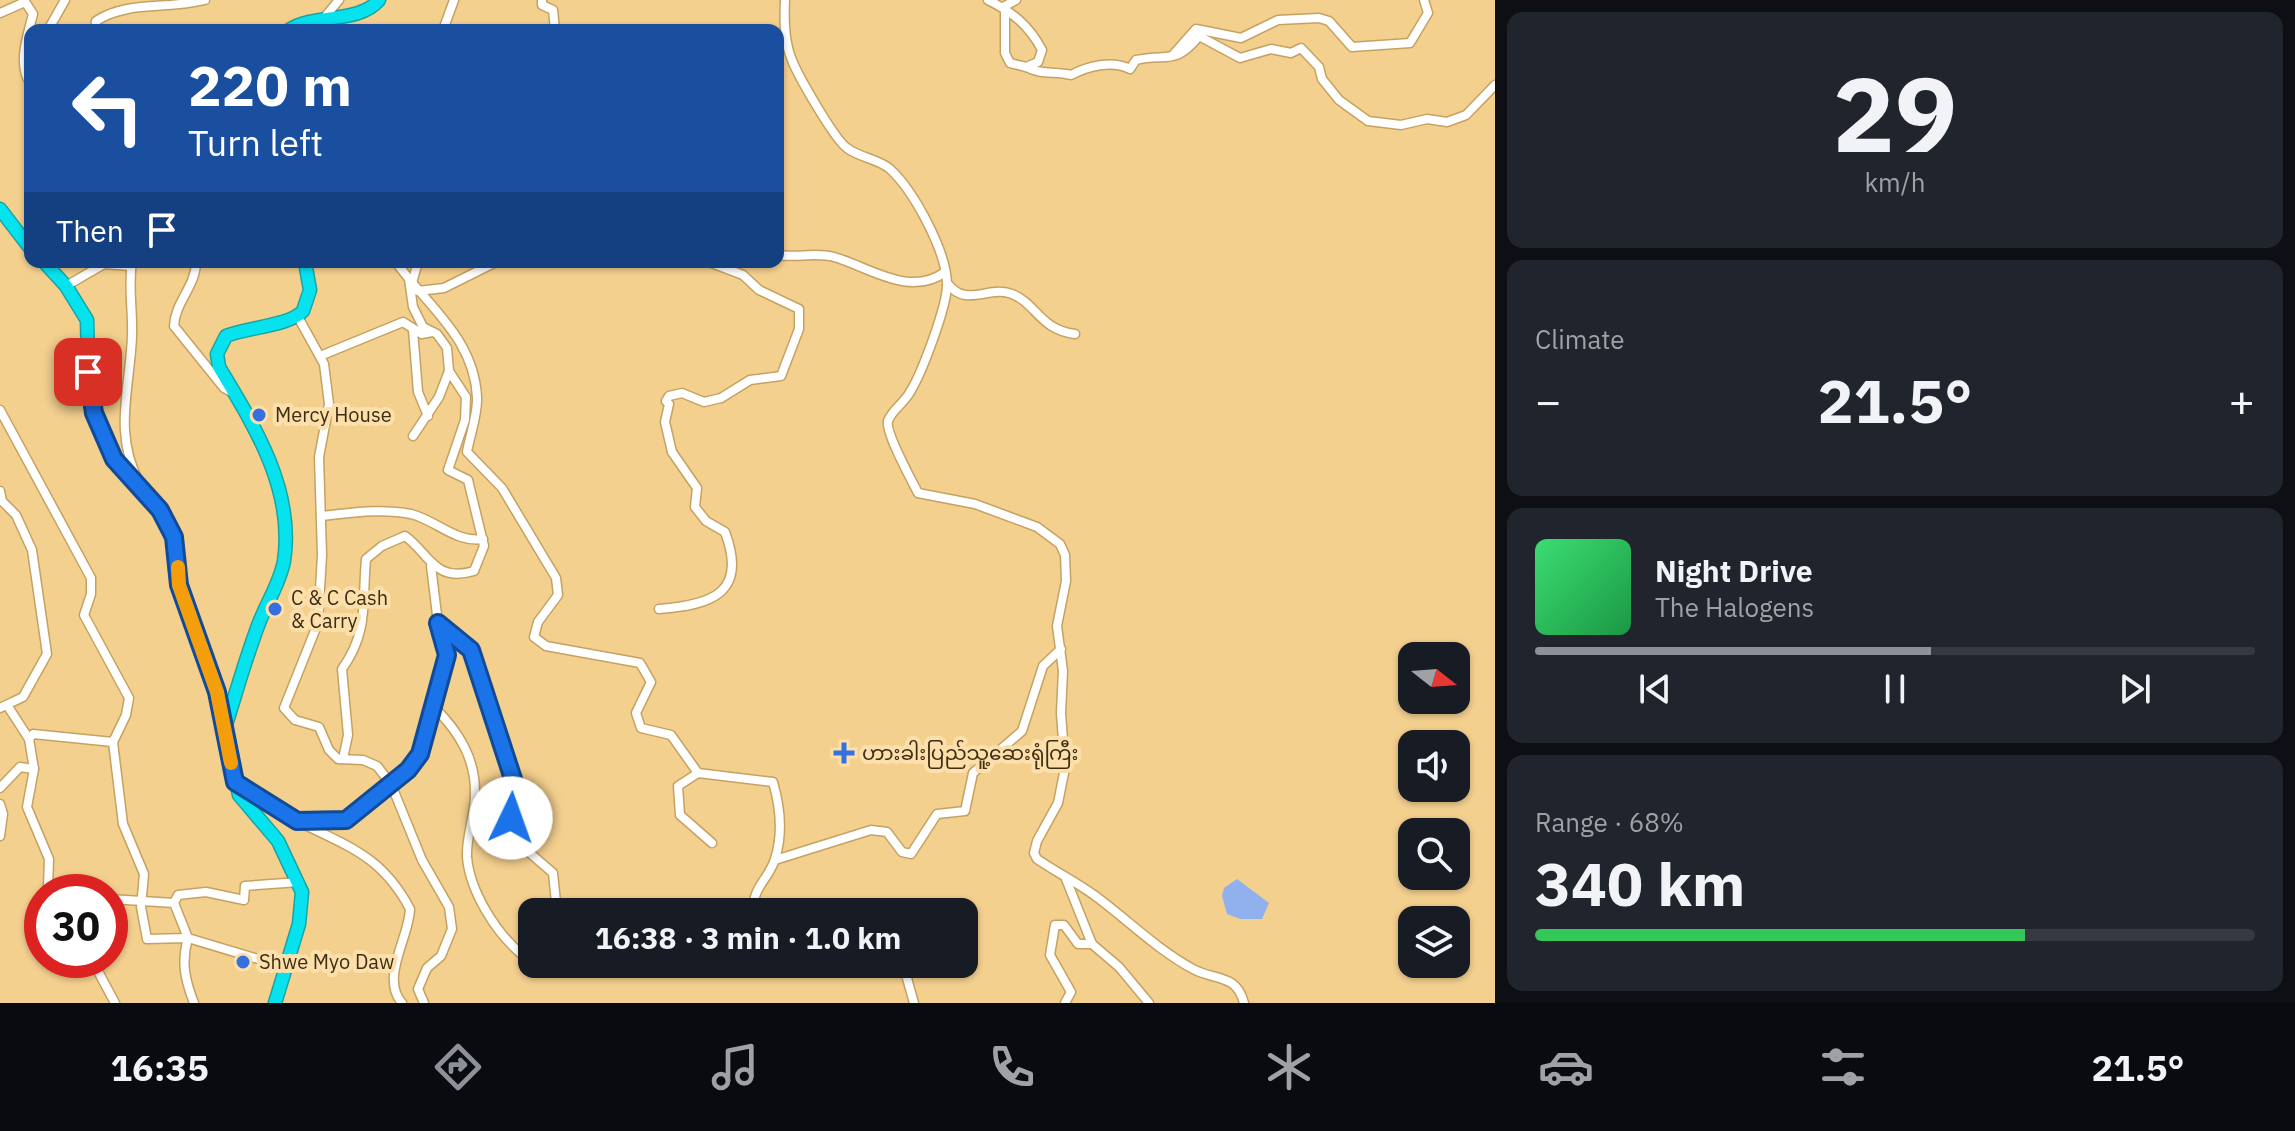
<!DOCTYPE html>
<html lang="en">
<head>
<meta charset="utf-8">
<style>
  body { margin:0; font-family:"IBM Plex Sans","Noto Sans Myanmar",sans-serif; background:#20242c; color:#f1f3f6; height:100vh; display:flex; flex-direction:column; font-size:30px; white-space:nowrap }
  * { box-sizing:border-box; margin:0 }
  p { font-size:26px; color:#9ea1a6 }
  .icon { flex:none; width:44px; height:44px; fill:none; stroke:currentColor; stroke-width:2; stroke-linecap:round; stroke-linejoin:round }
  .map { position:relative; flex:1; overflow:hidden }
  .sheet { display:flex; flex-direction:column; gap:12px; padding:12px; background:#0d0f14; width:800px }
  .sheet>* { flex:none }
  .banner { position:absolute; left:24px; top:24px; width:760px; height:244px; border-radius:16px; box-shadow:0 2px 6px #0004; background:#1a4fa0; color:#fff; overflow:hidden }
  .needle { width:52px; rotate:107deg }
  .fabs { position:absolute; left:1398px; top:642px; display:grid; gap:16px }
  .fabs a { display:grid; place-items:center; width:72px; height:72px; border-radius:16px; background:#171b24; box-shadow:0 2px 6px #0004; font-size:40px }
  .speed { position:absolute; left:24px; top:874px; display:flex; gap:16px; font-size:40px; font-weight:700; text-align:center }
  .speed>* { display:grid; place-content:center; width:104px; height:104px; border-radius:50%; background:#171b24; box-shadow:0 2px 6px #0004; line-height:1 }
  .speed .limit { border:12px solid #d22; background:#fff; color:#111 }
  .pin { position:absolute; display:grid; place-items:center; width:68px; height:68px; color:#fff; margin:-34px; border-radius:16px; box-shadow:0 4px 12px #0006 }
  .me { position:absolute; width:88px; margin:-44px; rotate:3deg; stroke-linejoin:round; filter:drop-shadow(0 0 6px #0008) }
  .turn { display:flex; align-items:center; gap:28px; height:168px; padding:0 32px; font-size:36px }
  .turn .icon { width:104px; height:104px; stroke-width:2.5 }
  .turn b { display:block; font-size:56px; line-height:68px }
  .then { display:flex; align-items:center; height:76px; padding:0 32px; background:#0003; gap:16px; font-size:30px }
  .big { font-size:60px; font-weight:700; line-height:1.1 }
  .sheet .card { flex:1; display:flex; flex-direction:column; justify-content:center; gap:12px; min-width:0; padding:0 28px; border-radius:16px; background:#20242c }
  .sheet .dial { align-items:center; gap:0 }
  .dial b { font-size:104px; line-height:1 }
  .song { display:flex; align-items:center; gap:24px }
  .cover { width:96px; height:96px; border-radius:12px; background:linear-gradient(135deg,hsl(140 70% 55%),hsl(140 70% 35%)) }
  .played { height:8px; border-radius:4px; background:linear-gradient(90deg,#8c9099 55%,#363941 55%) }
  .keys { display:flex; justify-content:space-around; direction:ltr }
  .heat { display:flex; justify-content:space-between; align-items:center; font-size:44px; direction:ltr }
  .charge { height:12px; border-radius:6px; background:linear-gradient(90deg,#34c759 68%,#363941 0) }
  .trip { position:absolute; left:518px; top:898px; width:460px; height:80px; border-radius:16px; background:#171b24; box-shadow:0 2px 6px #0004; font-weight:700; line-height:80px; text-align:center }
  .tab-bar { display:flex; height:128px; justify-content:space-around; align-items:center; background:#090b0e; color:#9ea1a6 }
  .tab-bar .icon { width:56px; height:56px }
  .tab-bar .on { color:#8c9099 }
  .tab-bar b { font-size:36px; color:#f1f3f6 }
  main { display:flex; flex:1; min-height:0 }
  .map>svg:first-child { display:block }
  .water { fill:#90b1ed }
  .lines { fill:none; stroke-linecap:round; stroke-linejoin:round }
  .minor-casing { stroke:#c5a262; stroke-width:11 }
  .highway-casing { stroke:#19a4a2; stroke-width:15 }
  .minor { stroke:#fff; stroke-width:8 }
  .highway { stroke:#06e3ef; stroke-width:12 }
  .route-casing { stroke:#114b97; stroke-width:20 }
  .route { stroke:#1a73e8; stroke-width:14 }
  .slow { stroke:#f59e0b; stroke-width:14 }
  .poi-dot { fill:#3670df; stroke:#fcdfab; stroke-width:3 }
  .labels { text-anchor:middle; stroke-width:8; stroke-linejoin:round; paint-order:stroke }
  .poi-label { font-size:20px; fill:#3c2e13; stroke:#fcdfab; text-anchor:start }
</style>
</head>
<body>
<main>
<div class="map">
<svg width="1495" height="1003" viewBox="0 0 1495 1003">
  <rect width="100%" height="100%" fill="#f4d08f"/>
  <!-- water -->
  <polygon class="water" points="1237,879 1269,903 1262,919 1240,919 1227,914 1222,896 1224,888"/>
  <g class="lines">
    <!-- minor casing -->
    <g class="minor-casing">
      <g id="minor">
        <path d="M24,0L33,14C28,34 17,64 30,83"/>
        <polyline points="542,0 542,5 553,10 555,30"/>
        <path d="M785,0C784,20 784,42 792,60C798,76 835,140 847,148C860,158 879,159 890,169C914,191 946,251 947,283C948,304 922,373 910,392C905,402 891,411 888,421C885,432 912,481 918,493L975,504L1037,527L1060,544L1065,555L1066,581L1057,626L1063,671L1061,713L1065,768L1058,803L1037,841L1034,853L1037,859C1056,872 1076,882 1094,895C1127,919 1156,949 1193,969C1215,981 1236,973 1244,1003"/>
        <path d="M988,0C1012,12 1029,25 1042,50L1038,62L1026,67L1010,63L1005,53V6"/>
        <polyline points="1005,6 1016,0"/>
        <polyline points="0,13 25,2"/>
        <polyline points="324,18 339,0"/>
        <polyline points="48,30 65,0"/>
        <path d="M95,30L96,21C129,0 166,10 205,0"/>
        <polyline points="443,30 454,0"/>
        <polyline points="1173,55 1196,29 1241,38 1278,20 1319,18 1329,21 1352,47 1410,43 1428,13 1424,0"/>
        <path d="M1026,67C1041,75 1055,71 1071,75C1088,66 1112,60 1130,69L1136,60C1167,53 1175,66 1199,36L1240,58L1271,49L1291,53L1301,48L1319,67L1322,79L1339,100L1368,121L1401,125L1427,119L1447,122L1466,115L1495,85"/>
        <path d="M778,255C796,258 816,252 834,257C869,267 910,298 945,272"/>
        <path d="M132,262C128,287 133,311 132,336C130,389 113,432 139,482"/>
        <path d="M196,262C196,286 175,302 174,326L224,388L235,394"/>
        <path d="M396,262C428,307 474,338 477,397C478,414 470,435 467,452L502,488L556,578L558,595L538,622L534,637L546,646L640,663L651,682L636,713L641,728L671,735L698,773L773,782C780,806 783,834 775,859C768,881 753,885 753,912"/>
        <polyline points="412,283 418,262"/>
        <path d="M948,284C966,308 990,285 1012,294C1037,304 1039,329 1075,334"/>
        <polyline points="66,286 104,264 131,266"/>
        <polyline points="418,291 444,288 496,262"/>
        <polyline points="298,317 324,364 329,404 319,457 322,555 318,623 284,708 295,720 319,727 329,750 338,759 363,760 377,766 391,784 422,860 449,907 452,929 441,956 427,968 418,989 424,1003"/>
        <polyline points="413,330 418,392 428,416"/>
        <polyline points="320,356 403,322 422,334 432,332"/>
        <path d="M0,410L91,578V594L84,615L129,698L126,715L113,742L123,824L144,874L141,907L147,939L188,938C181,962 185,980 194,1003"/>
        <polyline points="413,436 439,397 449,371"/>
        <polyline points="0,491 2,501 16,515 32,550 47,654 23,697 0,708"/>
        <path d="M321,516C351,513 381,508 411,514C436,520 455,543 483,539"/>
        <polyline points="431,566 438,623"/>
        <path d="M659,609C712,605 748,593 725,532L706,521L695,507L697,488L672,452L665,422L669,404L666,401L669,396L682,393L704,402L721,398L750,380L781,376L799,329V309L759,290L743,275L709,262"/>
        <polyline points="7,705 29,739 34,769 27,807 49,859 48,887 71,892"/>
        <path d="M435,708C459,732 476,759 475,795C475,815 466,836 467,857C470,892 497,935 524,956L532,952"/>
        <polyline points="29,739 33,734 113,742"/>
        <path d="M343,759L348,735L342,669C369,632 362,602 366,559L382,546L405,536C429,553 434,583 474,571L484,546L468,480L448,470L465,420L466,397L449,371L447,348L437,334L423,327L413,307L409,279"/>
        <polyline points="698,773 678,786 680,815 712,843"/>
        <polyline points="236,782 297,821 346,820 408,770 420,754 447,655 438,623 471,650 486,693 514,782 513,833 524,848 553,873 557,912"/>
        <polyline points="0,788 20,767 34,769"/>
        <polyline points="0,804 3,814 0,836"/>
        <path d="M297,821C349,847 382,856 410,909C409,938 380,978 402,1003"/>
        <polyline points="775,860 871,830 887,832 902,852 911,854 937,814 965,811 973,773 1022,731 1043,666 1061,649"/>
        <polyline points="1066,879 1092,944 1119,967 1149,1003"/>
        <polyline points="110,899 174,903 188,938 258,959 288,963"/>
        <polyline points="174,903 178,895 206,892 244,900 245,886 299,882"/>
        <polyline points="92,960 115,1003"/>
        <polyline points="903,964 914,1003"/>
        <polyline points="1065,1003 1071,992 1050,955 1055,925 1064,925 1078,944 1092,944"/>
      </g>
    </g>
    <!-- highway casing -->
    <g class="highway-casing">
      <g id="highway">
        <path d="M289,30C315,13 359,24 379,0"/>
        <polyline points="0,209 30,248"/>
        <polyline points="44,262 66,286 87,320 89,393 114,459 160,510 174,537 179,585 217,692 239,795 278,841 302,892 299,924 275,1003"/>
        <path d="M225,728C236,693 246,657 259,623C267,602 280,583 284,561C295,489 253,424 219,367L217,354L226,336C248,327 289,326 303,311L310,290L305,262"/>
      </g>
    </g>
    <!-- minor -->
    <use href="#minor" class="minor"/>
    <!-- highway -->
    <use href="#highway" class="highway"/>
  </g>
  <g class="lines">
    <!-- route casing -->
    <g class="route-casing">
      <polyline id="route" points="88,372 94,413 114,459 160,510 174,537 179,585 217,692 235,782 297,821 346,820 408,770 420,754 447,655 438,623 471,650 514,782 511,818"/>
    </g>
    <!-- route -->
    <use href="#route" class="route"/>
    <!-- slow -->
    <polyline class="slow" points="178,567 179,585 217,692 231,763"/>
  </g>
  <!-- markers -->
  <g class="poi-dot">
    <circle cx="259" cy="415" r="8"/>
    <circle cx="275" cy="609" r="8"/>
    <path d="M840 741h8v8h8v8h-8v8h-8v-8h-8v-8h8z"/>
    <circle cx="243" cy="962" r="8"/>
  </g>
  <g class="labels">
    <!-- poi labels -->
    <g class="poi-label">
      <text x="275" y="422">Mercy House</text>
      <text x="291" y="605">C &amp; C Cash<tspan x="291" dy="23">&amp; Carry</tspan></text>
      <text x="862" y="760">ဟားခါးပြည်သူ့ဆေးရုံကြီး</text>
      <text x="259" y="969">Shwe Myo Daw</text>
    </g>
  </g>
</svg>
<div class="fabs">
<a><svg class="needle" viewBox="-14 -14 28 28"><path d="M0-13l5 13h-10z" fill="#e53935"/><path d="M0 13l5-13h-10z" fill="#9ea1a6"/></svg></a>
<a><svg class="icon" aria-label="sound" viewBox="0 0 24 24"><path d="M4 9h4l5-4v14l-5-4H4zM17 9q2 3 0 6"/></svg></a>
<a><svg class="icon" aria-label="search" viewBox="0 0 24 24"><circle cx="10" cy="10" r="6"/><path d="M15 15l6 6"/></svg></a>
<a><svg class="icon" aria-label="layers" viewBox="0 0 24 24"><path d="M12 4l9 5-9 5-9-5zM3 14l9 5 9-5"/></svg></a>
</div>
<div class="speed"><div class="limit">30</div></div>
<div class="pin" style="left:88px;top:372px;background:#d93025"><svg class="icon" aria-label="arrive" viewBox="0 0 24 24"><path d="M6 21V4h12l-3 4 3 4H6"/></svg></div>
<svg class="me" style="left:511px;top:818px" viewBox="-20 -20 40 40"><circle r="19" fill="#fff"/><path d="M0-13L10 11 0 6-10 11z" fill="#1a73e8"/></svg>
<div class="trip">16:38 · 3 min · 1.0 km</div>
<div class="banner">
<div class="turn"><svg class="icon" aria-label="left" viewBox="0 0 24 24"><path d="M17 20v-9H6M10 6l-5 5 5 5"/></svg><div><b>220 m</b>Turn left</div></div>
<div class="then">Then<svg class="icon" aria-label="arrive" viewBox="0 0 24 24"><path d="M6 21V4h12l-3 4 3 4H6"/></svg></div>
</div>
</div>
<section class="sheet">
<div class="card dial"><b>29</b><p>km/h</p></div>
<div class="card"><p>Climate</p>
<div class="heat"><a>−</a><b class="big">21.5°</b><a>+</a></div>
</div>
<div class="card">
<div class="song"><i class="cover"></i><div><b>Night Drive</b><p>The Halogens</p></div></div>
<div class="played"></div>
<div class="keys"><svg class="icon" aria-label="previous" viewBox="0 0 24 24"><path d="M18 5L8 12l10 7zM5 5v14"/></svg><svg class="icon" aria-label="pause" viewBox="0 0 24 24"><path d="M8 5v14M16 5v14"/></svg><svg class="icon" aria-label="next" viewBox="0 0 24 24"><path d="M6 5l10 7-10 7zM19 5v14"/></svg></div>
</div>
<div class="card"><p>Range · 68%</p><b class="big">340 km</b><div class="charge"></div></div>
</section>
</main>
<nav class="tab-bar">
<b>16:35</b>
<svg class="icon on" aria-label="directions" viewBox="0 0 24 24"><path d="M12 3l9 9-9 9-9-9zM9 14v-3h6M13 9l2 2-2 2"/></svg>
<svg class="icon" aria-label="music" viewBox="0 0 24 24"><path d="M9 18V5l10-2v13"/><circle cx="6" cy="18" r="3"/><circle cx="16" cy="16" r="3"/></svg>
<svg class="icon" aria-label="phone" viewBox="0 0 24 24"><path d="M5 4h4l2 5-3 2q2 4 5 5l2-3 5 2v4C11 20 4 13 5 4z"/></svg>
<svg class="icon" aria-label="climate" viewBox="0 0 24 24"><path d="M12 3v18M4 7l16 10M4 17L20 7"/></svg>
<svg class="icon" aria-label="car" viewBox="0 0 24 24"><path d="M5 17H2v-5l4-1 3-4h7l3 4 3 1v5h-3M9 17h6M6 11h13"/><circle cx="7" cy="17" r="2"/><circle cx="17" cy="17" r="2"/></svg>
<svg class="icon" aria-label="filters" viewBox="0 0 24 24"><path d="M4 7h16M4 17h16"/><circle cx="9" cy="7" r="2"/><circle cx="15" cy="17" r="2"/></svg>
<b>21.5°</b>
</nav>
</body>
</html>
